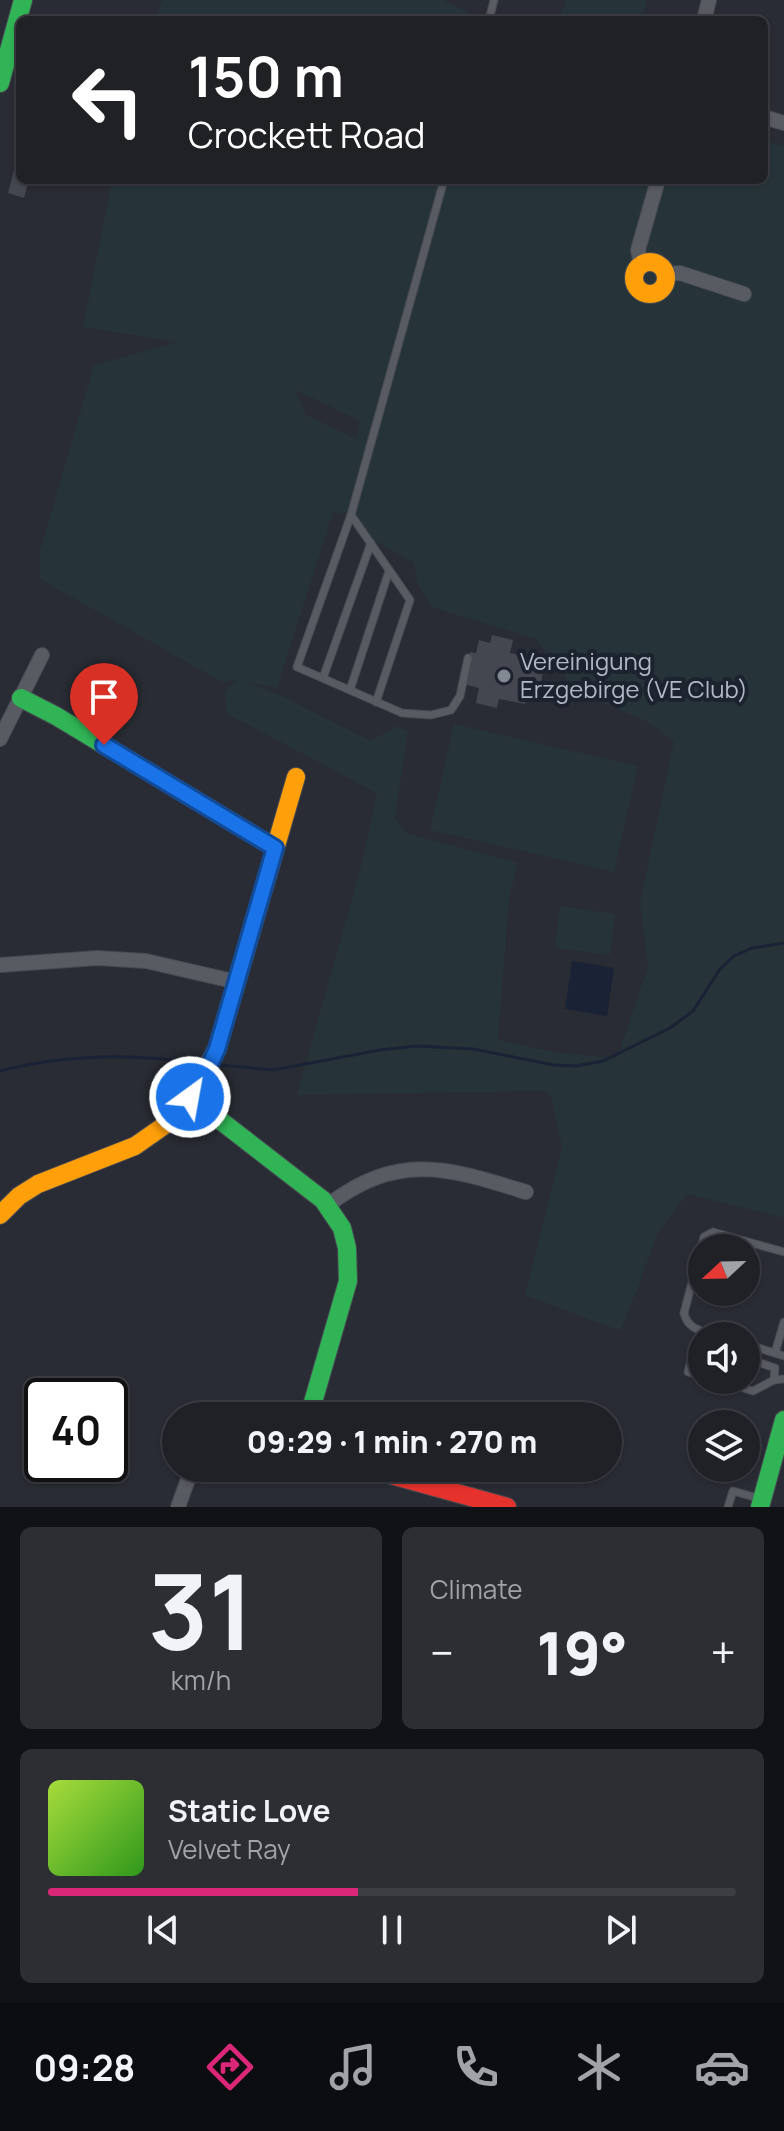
<!DOCTYPE html>
<html lang="en">
<head>
<meta charset="utf-8">
<style>
  body { margin:0; font-family:Manrope,sans-serif; background:#2c2e33; color:#f1f3f6; height:100vh; display:flex; flex-direction:column; font-size:30px; white-space:nowrap }
  * { box-sizing:border-box; margin:0 }
  p { font-size:26px; color:#a1a3a7 }
  .icon { flex:none; width:44px; height:44px; fill:none; stroke:currentColor; stroke-width:2; stroke-linecap:round; stroke-linejoin:round }
  .map { position:relative; height:1507px; overflow:hidden }
  .details { display:flex; flex-direction:column; gap:20px; padding:20px; background:#111215; flex:1 }
  .details>* { flex:none }
  .top-card { position:absolute; left:16px; top:16px; width:752px; height:168px; border-radius:12px; box-shadow:0 2px 6px #0004,0 0 0 2px #3c3e44; background:#202124; color:#fff; overflow:hidden }
  .needle { width:52px; rotate:248deg }
  .buttons { position:absolute; left:688px; top:1234px; display:grid; gap:16px }
  .buttons a { display:grid; place-items:center; width:72px; height:72px; border-radius:50%; background:#1f2127; box-shadow:0 2px 6px #0004,0 0 0 2px #3c3e44; font-size:40px }
  .speed { position:absolute; left:24px; top:1378px; display:flex; gap:16px; font-size:40px; font-weight:700; text-align:center }
  .speed>* { display:grid; place-content:center; width:104px; height:104px; border-radius:50%; background:#1f2127; box-shadow:0 2px 6px #0004,0 0 0 2px #3c3e44; line-height:1 }
  .speed .limit { border:4px solid #111; border-radius:12px; background:#fff; color:#111 }
  .pin { position:absolute; display:grid; place-items:center; width:68px; height:68px; color:#fff; margin:-82px -34px; border-radius:50% 50% 50% 0; rotate:-45deg; box-shadow:0 0 8px #0007 }
  .pin .icon { rotate:45deg }
  .me { position:absolute; width:88px; margin:-44px; rotate:32deg; stroke-linejoin:round; filter:drop-shadow(0 0 6px #0008) }
  .turn { display:flex; align-items:center; gap:28px; height:168px; padding:0 40px; font-size:36px }
  .turn .icon { width:104px; height:104px; stroke-width:2.5 }
  .turn b { display:block; font-size:56px; line-height:68px }
  .big { font-size:60px; font-weight:800; line-height:1.1 }
  .details .card { flex:1; display:flex; flex-direction:column; justify-content:center; gap:12px; min-width:0; padding:0 28px; border-radius:12px; background:#2c2e33 }
  .details .dial { align-items:center; gap:0 }
  .dial b { font-size:104px; line-height:1 }
  .song { display:flex; align-items:center; gap:24px }
  .cover { width:96px; height:96px; border-radius:12px; background:linear-gradient(135deg,hsl(80 70% 55%),hsl(110 70% 35%)) }
  .played { height:8px; border-radius:4px; background:linear-gradient(90deg,#db2777 45%,#3c3e44 45%) }
  .keys { display:flex; justify-content:space-around; direction:ltr }
  .heat { display:flex; justify-content:space-between; align-items:center; font-size:44px; direction:ltr }
  .details .tiles { flex:1; display:grid; gap:20px; grid-template-columns:1fr 1fr }
  .card:last-child { grid-column:span 2 }
  .trip { position:absolute; left:162px; top:1402px; width:460px; height:80px; border-radius:40px; background:#1f2127; box-shadow:0 2px 6px #0004,0 0 0 2px #3c3e44; font-weight:800; line-height:80px; text-align:center }
  .menu { display:flex; height:128px; justify-content:space-around; align-items:center; background:#0c0d10; color:#a1a3a7 }
  .menu .icon { width:56px; height:56px }
  .menu .on { color:#db2777 }
  .menu b { font-size:36px; color:#f1f3f6 }
  .map>svg:first-child { display:block }
  .green { fill:#263439; fill-rule:evenodd }
  .water { fill:#1a2236 }
  .lines { fill:none; stroke-linecap:round; stroke-linejoin:round }
  .stream { stroke:#1a2236; stroke-width:3 }
  .building { fill:#444750 }
  .lane-casing { stroke:#464951; stroke-width:9 }
  .street-casing { stroke:#464951; stroke-width:16 }
  .fast-casing { stroke:#464951; stroke-width:20 }
  .slow-casing { stroke:#464951; stroke-width:20 }
  .jam-casing { stroke:#464951; stroke-width:20 }
  .lane { stroke:#585b62; stroke-width:7 }
  .street { stroke:#585b62; stroke-width:14 }
  .fast { stroke:#30b455; stroke-width:18 }
  .slow { stroke:#ff9f0a; stroke-width:18 }
  .jam { stroke:#e5322d; stroke-width:18 }
  .route-casing { stroke:#114b97; stroke-width:20 }
  .route { stroke:#1a73e8; stroke-width:14 }
  .poi-dot { fill:#828792; stroke:#1c222e; stroke-width:3 }
  .labels { text-anchor:middle; stroke-width:8; stroke-linejoin:round; paint-order:stroke }
  .poi-label { font-size:24px; fill:#b2b8c5; stroke:#1c222e; text-anchor:start }
</style>
</head>
<body>
<div class="map">
<svg width="784" height="1507" viewBox="0 0 784 1507">
  <rect width="100%" height="100%" fill="#292c34"/>
  <!-- green -->
  <g class="green">
    <polygon points="162,0 443,0 483,20 156,20"/>
    <polygon points="566,0 647,0 641,20 523,20 525,16 561,15"/>
    <path d="M764,140L784,146V1218L687,1194L658,1233L621,1331L525,1295L562,1147L551,1097L546,1091L297,1095L362,863L377,793L226,713L225,692L236,680L222,682L40,579V551L94,365L178,342L83,327L112,180H764ZM296,390L360,421L357,439L306,415ZM351,499L356,530L414,563L417,582L432,607L536,639L575,691L646,721L674,741L640,903L648,968L617,1058L558,1053L498,1040L509,899L518,863L406,833L395,817L408,731L398,726L370,741L286,698L246,682L277,688L333,512L351,515Z"/>
    <polygon points="454,724 638,766 614,872 430,830"/>
    <polygon points="560,906 615,914 610,955 555,948"/>
  </g>
  <!-- water -->
  <polygon class="water" points="572,961 614,968 607,1016 565,1009"/>
  <g class="lines">
    <!-- stream -->
    <g class="stream">
      <polyline points="221,1065 273,1070 380,1050 417,1046 473,1049 554,1065 576,1066 603,1061 670,1028 693,1011 720,969 734,956 752,948 784,943"/>
      <path d="M0,1071C66,1054 135,1053 202,1064"/>
    </g>
  </g>
  <!-- building -->
  <g class="building">
    <polygon points="15,166 20,168 20,180 29,180 24,198 8,193"/>
    <polygon points="492,635 513,640 510,653 537,658 535,665 544,667 539,693 528,690 525,704 499,699 497,708 476,703 479,688 464,684 470,652 476,653 479,640 490,643"/>
  </g>
  <g class="lines">
    <!-- lane casing -->
    <g class="lane-casing">
      <g id="lane">
        <polyline points="489,20 494,0"/>
        <polyline points="444,180 351,515 297,667 402,713 431,715 451,710 460,696 468,658"/>
        <polyline points="351,515 410,600 376,702"/>
        <polyline points="323,678 371,543"/>
        <polyline points="350,690 389,571"/>
        <path d="M720,1336C704,1331 688,1331 684,1313L704,1237L713,1232L784,1252"/>
        <polyline points="746,1344 784,1356"/>
        <polyline points="702,1346 695,1344 688,1372 702,1375"/>
        <polyline points="775,1353 784,1322"/>
        <polyline points="746,1358 775,1368 774,1380"/>
        <polyline points="717,1380 753,1391 774,1380 784,1379"/>
        <polyline points="728,1507 733,1491 761,1499"/>
      </g>
    </g>
    <!-- street casing -->
    <g class="street-casing">
      <g id="street">
        <polyline points="704,20 709,0"/>
        <polyline points="764,117 784,123"/>
        <polyline points="641,265 638,250 658,180"/>
        <polyline points="666,274 680,273 744,294"/>
        <polyline points="0,739 42,655"/>
        <polyline points="0,965 97,958 146,961 237,982"/>
        <path d="M328,1205C400,1151 448,1168 526,1192"/>
        <polyline points="178,1507 187,1482 196,1468"/>
      </g>
    </g>
    <!-- fast casing -->
    <g class="fast-casing">
      <g id="fast">
        <polyline points="0,83 23,0"/>
        <polyline points="21,698 56,716 275,848"/>
        <polyline points="190,1097 323,1200 342,1228 347,1248 348,1281 309,1416"/>
        <polyline points="760,1507 784,1420"/>
      </g>
    </g>
    <!-- slow casing -->
    <g class="slow-casing">
      <g id="slow">
        <circle cx="650" cy="278" r="16"/>
        <polyline points="0,1215 19,1196 38,1184 135,1146 165,1125 190,1097 217,1049 296,777"/>
      </g>
    </g>
    <!-- jam casing -->
    <g class="jam-casing">
      <polyline id="jam" points="366,1468 507,1507"/>
    </g>
    <!-- lane -->
    <use href="#lane" class="lane"/>
    <!-- street -->
    <use href="#street" class="street"/>
    <!-- fast -->
    <use href="#fast" class="fast"/>
    <!-- slow -->
    <use href="#slow" class="slow"/>
    <!-- jam -->
    <use href="#jam" class="jam"/>
  </g>
  <g class="lines">
    <!-- route casing -->
    <g class="route-casing">
      <polyline id="route" points="104,745 275,848 217,1049 203,1079 190,1097"/>
    </g>
    <!-- route -->
    <use href="#route" class="route"/>
  </g>
  <!-- markers -->
  <circle class="poi-dot" cx="504" cy="676" r="8"/>
  <g class="labels">
    <!-- poi labels -->
    <g class="poi-label">
      <text x="520" y="670">Vereinigung<tspan x="520" dy="28">Erzgebirge (VE Club)</tspan></text>
    </g>
  </g>
</svg>
<div class="buttons">
<a><svg class="needle" viewBox="-14 -14 28 28"><path d="M0-13l5 13h-10z" fill="#e53935"/><path d="M0 13l5-13h-10z" fill="#a1a3a7"/></svg></a>
<a><svg class="icon" aria-label="sound" viewBox="0 0 24 24"><path d="M4 9h4l5-4v14l-5-4H4zM17 9q2 3 0 6"/></svg></a>
<a><svg class="icon" aria-label="layers" viewBox="0 0 24 24"><path d="M12 4l9 5-9 5-9-5zM3 14l9 5 9-5"/></svg></a>
</div>
<div class="speed"><div class="limit">40</div></div>
<div class="pin" style="left:104px;top:745px;background:#d93025"><svg class="icon" aria-label="arrive" viewBox="0 0 24 24"><path d="M6 21V4h12l-3 4 3 4H6"/></svg></div>
<svg class="me" style="left:190px;top:1097px" viewBox="-20 -20 40 40"><circle r="17" fill="#1a73e8" stroke="#fff" stroke-width="3"/><path d="M0-11L8 9 0 5-8 9z" fill="#fff"/></svg>
<div class="trip">09:29 · 1 min · 270 m</div>
<div class="top-card">
<div class="turn"><svg class="icon" aria-label="left" viewBox="0 0 24 24"><path d="M17 20v-9H6M10 6l-5 5 5 5"/></svg><div><b>150 m</b>Crockett Road</div></div>
</div>
</div>
<section class="details">
<div class="tiles">
<div class="card dial"><b>31</b><p>km/h</p></div>
<div class="card"><p>Climate</p>
<div class="heat"><a>−</a><b class="big">19°</b><a>+</a></div>
</div>
<div class="card">
<div class="song"><i class="cover"></i><div><b>Static Love</b><p>Velvet Ray</p></div></div>
<div class="played"></div>
<div class="keys"><svg class="icon" aria-label="previous" viewBox="0 0 24 24"><path d="M18 5L8 12l10 7zM5 5v14"/></svg><svg class="icon" aria-label="pause" viewBox="0 0 24 24"><path d="M8 5v14M16 5v14"/></svg><svg class="icon" aria-label="next" viewBox="0 0 24 24"><path d="M6 5l10 7-10 7zM19 5v14"/></svg></div>
</div>
</div>
</section>
<nav class="menu">
<b>09:28</b>
<svg class="icon on" aria-label="directions" viewBox="0 0 24 24"><path d="M12 3l9 9-9 9-9-9zM9 14v-3h6M13 9l2 2-2 2"/></svg>
<svg class="icon" aria-label="music" viewBox="0 0 24 24"><path d="M9 18V5l10-2v13"/><circle cx="6" cy="18" r="3"/><circle cx="16" cy="16" r="3"/></svg>
<svg class="icon" aria-label="phone" viewBox="0 0 24 24"><path d="M5 4h4l2 5-3 2q2 4 5 5l2-3 5 2v4C11 20 4 13 5 4z"/></svg>
<svg class="icon" aria-label="climate" viewBox="0 0 24 24"><path d="M12 3v18M4 7l16 10M4 17L20 7"/></svg>
<svg class="icon" aria-label="car" viewBox="0 0 24 24"><path d="M5 17H2v-5l4-1 3-4h7l3 4 3 1v5h-3M9 17h6M6 11h13"/><circle cx="7" cy="17" r="2"/><circle cx="17" cy="17" r="2"/></svg>
</nav>
</body>
</html>
